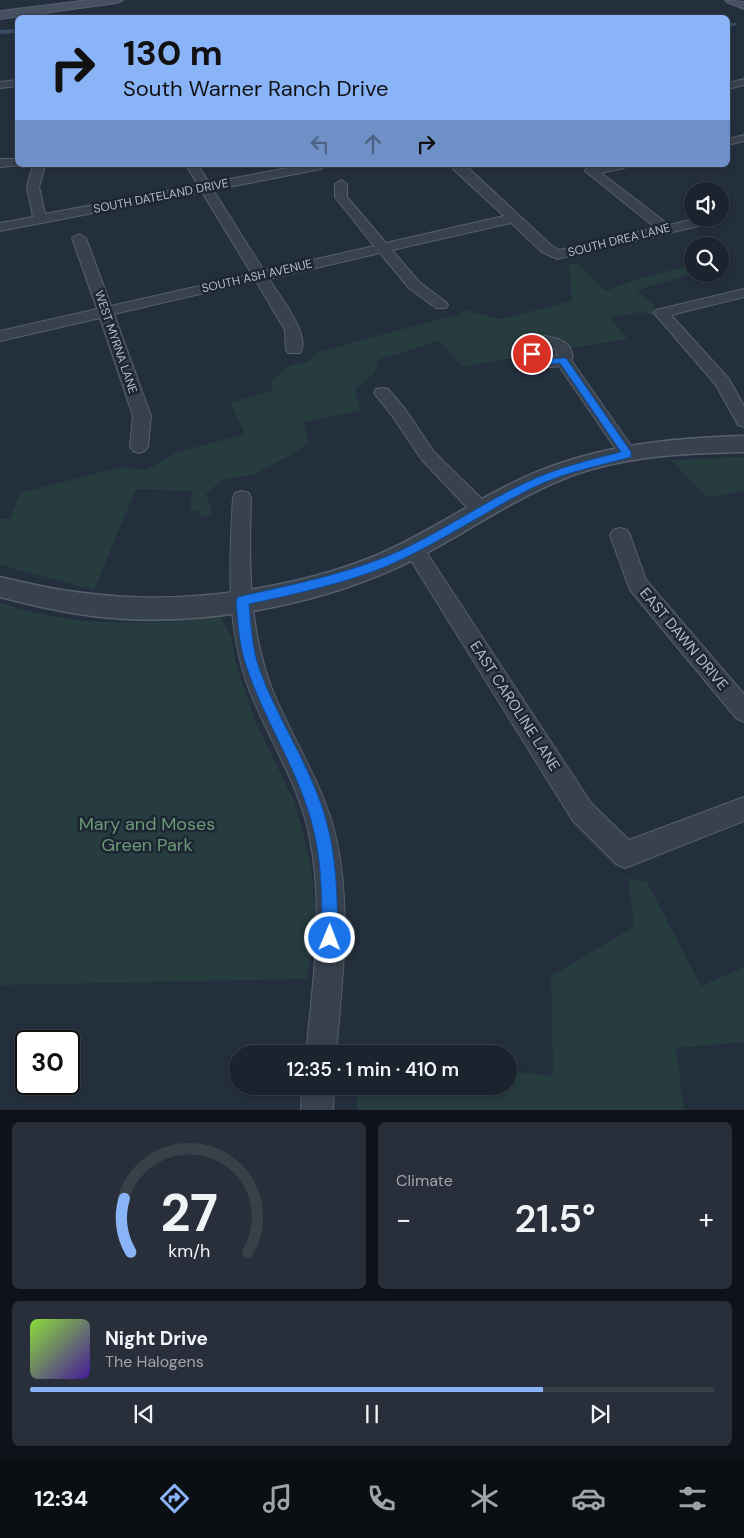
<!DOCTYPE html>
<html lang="en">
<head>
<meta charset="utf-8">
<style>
  body { margin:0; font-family:"DM Sans",sans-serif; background:#282f3a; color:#f1f3f6; height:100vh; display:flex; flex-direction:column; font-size:19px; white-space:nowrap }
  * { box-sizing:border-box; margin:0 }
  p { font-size:16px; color:#a0a4aa }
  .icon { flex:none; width:28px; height:28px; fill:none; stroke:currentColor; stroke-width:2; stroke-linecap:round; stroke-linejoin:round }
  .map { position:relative; height:1110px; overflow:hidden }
  .drawer { display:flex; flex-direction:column; gap:12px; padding:12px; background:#0f1319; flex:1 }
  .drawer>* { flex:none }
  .guide { position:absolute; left:15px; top:15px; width:715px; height:152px; border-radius:8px; box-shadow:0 2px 8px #0003,0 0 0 1px #39404a; background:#8ab4f8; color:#111; overflow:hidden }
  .fabs { position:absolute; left:684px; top:182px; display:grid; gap:10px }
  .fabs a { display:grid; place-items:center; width:45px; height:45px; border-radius:50%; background:#1b232e; box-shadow:0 2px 8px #0003,0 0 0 1px #39404a; font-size:25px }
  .speed { position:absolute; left:15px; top:1030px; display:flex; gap:10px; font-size:25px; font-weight:700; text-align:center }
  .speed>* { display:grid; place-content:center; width:65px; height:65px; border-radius:50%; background:#1b232e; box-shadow:0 2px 8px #0003,0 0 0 1px #39404a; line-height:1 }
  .speed .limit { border:2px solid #111; border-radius:8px; background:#fff; color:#111 }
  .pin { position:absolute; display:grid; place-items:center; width:42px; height:42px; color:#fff; margin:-21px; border:2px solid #fff; border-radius:50%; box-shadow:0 1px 5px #0007 }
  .me { position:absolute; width:55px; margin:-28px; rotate:1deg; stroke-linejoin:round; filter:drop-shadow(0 0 4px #0008) }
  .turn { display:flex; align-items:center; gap:18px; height:105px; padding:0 25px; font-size:22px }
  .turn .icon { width:65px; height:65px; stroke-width:2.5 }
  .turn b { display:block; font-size:35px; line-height:42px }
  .lanes { display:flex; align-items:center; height:48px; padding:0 25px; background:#0003; justify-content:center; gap:25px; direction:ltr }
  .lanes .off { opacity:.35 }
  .big { font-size:38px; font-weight:600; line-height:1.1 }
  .drawer .tile { flex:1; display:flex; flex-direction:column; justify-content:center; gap:8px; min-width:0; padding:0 18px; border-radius:8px; background:#282f3a }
  .drawer .dial { align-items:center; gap:0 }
  .dial svg { height:130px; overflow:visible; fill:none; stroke:#39404a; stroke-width:7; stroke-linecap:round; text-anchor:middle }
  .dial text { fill:#f1f3f6; stroke:none }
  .song { display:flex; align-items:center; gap:15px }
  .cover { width:60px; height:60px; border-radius:8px; background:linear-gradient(135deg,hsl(90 70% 55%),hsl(260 70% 35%)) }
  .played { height:5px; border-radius:2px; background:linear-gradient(90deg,#8ab4f8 75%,#39404a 75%) }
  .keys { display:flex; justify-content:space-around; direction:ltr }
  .heat { display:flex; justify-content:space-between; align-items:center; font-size:28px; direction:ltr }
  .drawer .tiles { flex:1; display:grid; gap:12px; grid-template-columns:1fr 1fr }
  .tile:last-child { grid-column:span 2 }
  .trip { position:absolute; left:229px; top:1045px; width:288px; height:50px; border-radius:25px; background:#1b232e; box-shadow:0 2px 8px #0003,0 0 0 1px #39404a; font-weight:600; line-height:50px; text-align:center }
  .tab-bar { display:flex; height:80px; justify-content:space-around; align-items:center; background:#0b0e12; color:#a0a4aa }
  .tab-bar .icon { width:35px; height:35px }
  .tab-bar .current { color:#8ab4f8 }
  .tab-bar b { font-size:22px; color:#f1f3f6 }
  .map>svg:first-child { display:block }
  .green { fill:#263c3f }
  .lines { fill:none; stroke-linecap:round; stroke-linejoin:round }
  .canal { fill:#394c67; fill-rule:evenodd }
  .minor-casing { stroke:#565f6c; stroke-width:2 }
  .tertiary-casing { stroke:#565f6c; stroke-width:3 }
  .secondary-casing { stroke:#565f6c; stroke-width:2 }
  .minor { fill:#38414e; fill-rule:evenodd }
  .tertiary { fill:#38414e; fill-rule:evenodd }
  .secondary { fill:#465061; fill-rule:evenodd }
  .route { fill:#1a73e8; stroke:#114b97 }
  .labels { text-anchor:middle; stroke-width:5; stroke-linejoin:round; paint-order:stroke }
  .far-street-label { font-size:12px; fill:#b4bcc9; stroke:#1d2633 }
  .street-label { font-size:15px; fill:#b4bcc9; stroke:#1d2633 }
  .near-park-label { font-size:18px; fill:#6b9a76; stroke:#1d2633 }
</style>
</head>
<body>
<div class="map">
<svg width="744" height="1111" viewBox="0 0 744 1111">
  <rect width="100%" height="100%" fill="#242f3e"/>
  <!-- green -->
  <g class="green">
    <path d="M576,263L605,291L634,280L692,265V274H694L637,290L655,306L653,315L641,312L610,317L627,339L572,348C553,333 544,334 522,343L523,356L463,367L439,341L378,360L374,373L355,389L360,411L304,422L308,443L291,455L252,475L223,479L206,494L212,515L199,517L200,510L190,511L192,491L136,489L94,590L0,565V518L10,519L20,493L121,467L146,470L175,453L245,434L230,403L273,390L271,381L291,365L307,362L319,352L439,319L460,315L464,310L501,319L572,301L569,265Z"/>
    <polygon points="744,457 744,491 707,497 671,460"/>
    <path d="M0,603C72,627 147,626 221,617L232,639L235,661L254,719L294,801L304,837L312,873L315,913L307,979L0,985Z"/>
    <polygon points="628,878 647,882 701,986 744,967 744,1042 676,1048 684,1110 357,1110 357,1086 508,1086 508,1071 553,1076 551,976 634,927"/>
  </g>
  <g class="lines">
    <!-- canal -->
    <g class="canal">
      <polygon points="728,23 736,23 737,25 728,27"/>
      <polygon points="18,29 18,33 0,34 0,30"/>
    </g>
    <!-- minor casing -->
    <g class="minor-casing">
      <g id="minor">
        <polygon points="744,79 744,85 728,89 728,83"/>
        <polygon points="18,80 18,86 0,88 0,82"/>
        <polygon points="744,135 744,141 728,145 728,139"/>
        <polygon points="0,159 18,159 18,165 23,165 0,167"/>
        <path d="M33,165H45L39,187L45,214L198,185L186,165H198L209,183L303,165H327L321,169L213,190L264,271L374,246L335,197V184L341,180L347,184V197L386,243L504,216L454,170L453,165H465L552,246L559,250L656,228L585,171L587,168L603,165H626L624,168L601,173L669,225L695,219H717L716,222L557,259L542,252L511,223L392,250L419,282L446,302L448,305L446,308H436L409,288L380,253L269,279C278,294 312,336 300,353H288L286,350L285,330L256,281L114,314L151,416L148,447L145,451L139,453L133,451L130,447L133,416L100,318L0,341V331L97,309L72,238L79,234L86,238L111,306L252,274L202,192L0,231V223L33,217L27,187Z"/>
        <polygon points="744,289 744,297 671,315 729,379 744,406 744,427 738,425 716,385 654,313 656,310"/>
        <path d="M545,336C559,339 571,341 573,357L571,360L634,450L637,454L634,458L628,460L622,458L559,366C544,369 529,365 523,350L532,340ZM542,346L551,347L556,351L557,355L552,357L543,355L539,350Z"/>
        <polygon points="382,388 388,389 405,409 434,452 488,505 491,510 488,515 481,517 474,515 422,460 393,417 374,393 376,389"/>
        <path d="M242,491L249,493L251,498C249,563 248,627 272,689C292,739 324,785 336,838C352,909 342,983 336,1054H306C313,983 324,910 310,839C300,785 268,739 249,689C226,627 229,563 233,498L235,493Z"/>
        <polygon points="620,528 627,530 630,535 646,580 744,694 744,722 736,718 630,590 610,535 613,530"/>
        <polygon points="414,541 421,544 591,803 629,840 744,797 744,821 625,868 616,864 573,821 407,554 404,549 407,544"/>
        <polygon points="302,1086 334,1086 333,1111 301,1111"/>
      </g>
    </g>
    <!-- tertiary casing -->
    <g class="tertiary-casing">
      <path id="tertiary" d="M744,436V452C683,453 620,456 563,479C504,503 452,543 394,569C305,609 189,628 92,616C61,612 31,605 0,597V577C30,584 60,591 92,594C182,605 291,590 375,556C427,534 473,501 523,478C593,446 668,438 744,436Z"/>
    </g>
    <!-- secondary casing -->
    <g class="secondary-casing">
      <g id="secondary">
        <polygon points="90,0 123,0 117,3 0,19 0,11"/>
        <polygon points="725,0 744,2 744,9 727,2"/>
      </g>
    </g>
    <!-- minor -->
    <use href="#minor" class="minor"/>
    <!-- tertiary -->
    <use href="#tertiary" class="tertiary"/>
    <!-- secondary -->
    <use href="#secondary" class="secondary"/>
  </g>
  <!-- route -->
  <path class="route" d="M532,352L547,359L566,358L631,452V457C599,466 565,472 534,487C484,512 438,544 387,566C343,584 295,594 249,604C251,626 252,647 259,668C276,716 306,759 322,807C337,852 337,891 338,938L335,944L330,946L324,944L322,938C322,893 322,851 307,807C291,759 263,716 247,668C239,646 238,624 236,601L238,597L242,596C299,583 357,572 410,546C450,526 487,501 527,482C557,468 589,460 621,452L560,363C547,365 537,365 528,354Z"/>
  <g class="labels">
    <!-- far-street labels -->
    <g class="far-street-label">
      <text transform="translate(161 196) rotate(-11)" y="4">SOUTH DATELAND DRIVE</text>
      <text transform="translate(619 240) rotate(-14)" y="4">SOUTH DREA LANE</text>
      <text transform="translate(257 276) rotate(-13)" y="4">SOUTH ASH AVENUE</text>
      <text transform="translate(116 342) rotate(71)" y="4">WEST MYRNA LANE</text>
    </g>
    <!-- street labels -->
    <g class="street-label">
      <text transform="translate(684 639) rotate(50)" y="5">EAST DAWN DRIVE</text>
      <text transform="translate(515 706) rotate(57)" y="5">EAST CAROLINE LANE</text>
    </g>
    <!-- near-park labels -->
    <g class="near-park-label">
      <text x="147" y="830">Mary and Moses<tspan x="147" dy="21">Green Park</tspan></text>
    </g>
  </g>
</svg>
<div class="fabs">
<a><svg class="icon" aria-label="sound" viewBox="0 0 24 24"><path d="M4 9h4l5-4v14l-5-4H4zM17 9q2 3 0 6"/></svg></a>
<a><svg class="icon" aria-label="search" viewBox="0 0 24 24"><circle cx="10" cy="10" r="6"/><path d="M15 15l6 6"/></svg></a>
</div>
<div class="speed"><div class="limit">30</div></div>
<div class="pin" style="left:532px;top:354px;background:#d93025"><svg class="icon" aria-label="arrive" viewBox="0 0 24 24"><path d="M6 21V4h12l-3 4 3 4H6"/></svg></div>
<svg class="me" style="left:330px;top:938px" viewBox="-20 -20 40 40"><circle r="17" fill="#1a73e8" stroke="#fff" stroke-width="3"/><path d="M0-11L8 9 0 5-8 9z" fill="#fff"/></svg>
<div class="trip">12:35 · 1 min · 410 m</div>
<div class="guide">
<div class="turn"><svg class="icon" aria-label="right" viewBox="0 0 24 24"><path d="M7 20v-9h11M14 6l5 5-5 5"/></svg><div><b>130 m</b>South Warner Ranch Drive</div></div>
<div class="lanes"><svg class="icon off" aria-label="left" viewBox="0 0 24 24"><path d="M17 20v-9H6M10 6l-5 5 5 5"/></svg><svg class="icon off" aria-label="ahead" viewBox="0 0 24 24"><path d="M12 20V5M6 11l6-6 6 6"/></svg><svg class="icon" aria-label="right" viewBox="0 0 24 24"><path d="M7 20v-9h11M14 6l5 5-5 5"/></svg></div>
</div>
</div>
<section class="drawer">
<div class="tiles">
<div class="tile dial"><svg viewBox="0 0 100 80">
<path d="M14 69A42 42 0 1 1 86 69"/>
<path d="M14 69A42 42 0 0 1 10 36" stroke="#8ab4f8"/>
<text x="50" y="56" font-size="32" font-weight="700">27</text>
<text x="50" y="72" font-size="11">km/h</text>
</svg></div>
<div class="tile"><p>Climate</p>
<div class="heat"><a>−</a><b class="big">21.5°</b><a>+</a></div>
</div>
<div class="tile">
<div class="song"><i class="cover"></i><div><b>Night Drive</b><p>The Halogens</p></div></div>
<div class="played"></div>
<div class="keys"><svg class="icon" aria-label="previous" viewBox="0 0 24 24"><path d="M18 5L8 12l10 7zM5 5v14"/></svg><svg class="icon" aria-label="pause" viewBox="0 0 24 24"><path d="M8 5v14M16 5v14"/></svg><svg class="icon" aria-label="next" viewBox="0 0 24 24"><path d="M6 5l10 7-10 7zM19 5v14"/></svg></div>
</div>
</div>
</section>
<nav class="tab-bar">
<b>12:34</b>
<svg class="icon current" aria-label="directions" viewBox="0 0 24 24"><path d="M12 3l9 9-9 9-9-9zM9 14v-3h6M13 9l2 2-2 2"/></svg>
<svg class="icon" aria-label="music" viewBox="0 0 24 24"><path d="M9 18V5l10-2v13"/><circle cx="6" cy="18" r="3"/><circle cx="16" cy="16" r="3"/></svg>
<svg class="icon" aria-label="phone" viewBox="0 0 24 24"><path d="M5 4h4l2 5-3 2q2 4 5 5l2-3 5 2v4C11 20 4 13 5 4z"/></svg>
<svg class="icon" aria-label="climate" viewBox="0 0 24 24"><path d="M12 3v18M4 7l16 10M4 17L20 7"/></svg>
<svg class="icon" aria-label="car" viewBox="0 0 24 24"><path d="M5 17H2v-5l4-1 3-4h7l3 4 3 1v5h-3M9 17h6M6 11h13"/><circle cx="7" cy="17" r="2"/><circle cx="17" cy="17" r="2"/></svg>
<svg class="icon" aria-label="filters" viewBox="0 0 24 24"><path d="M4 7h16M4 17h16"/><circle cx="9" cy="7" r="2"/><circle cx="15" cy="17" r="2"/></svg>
</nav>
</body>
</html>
